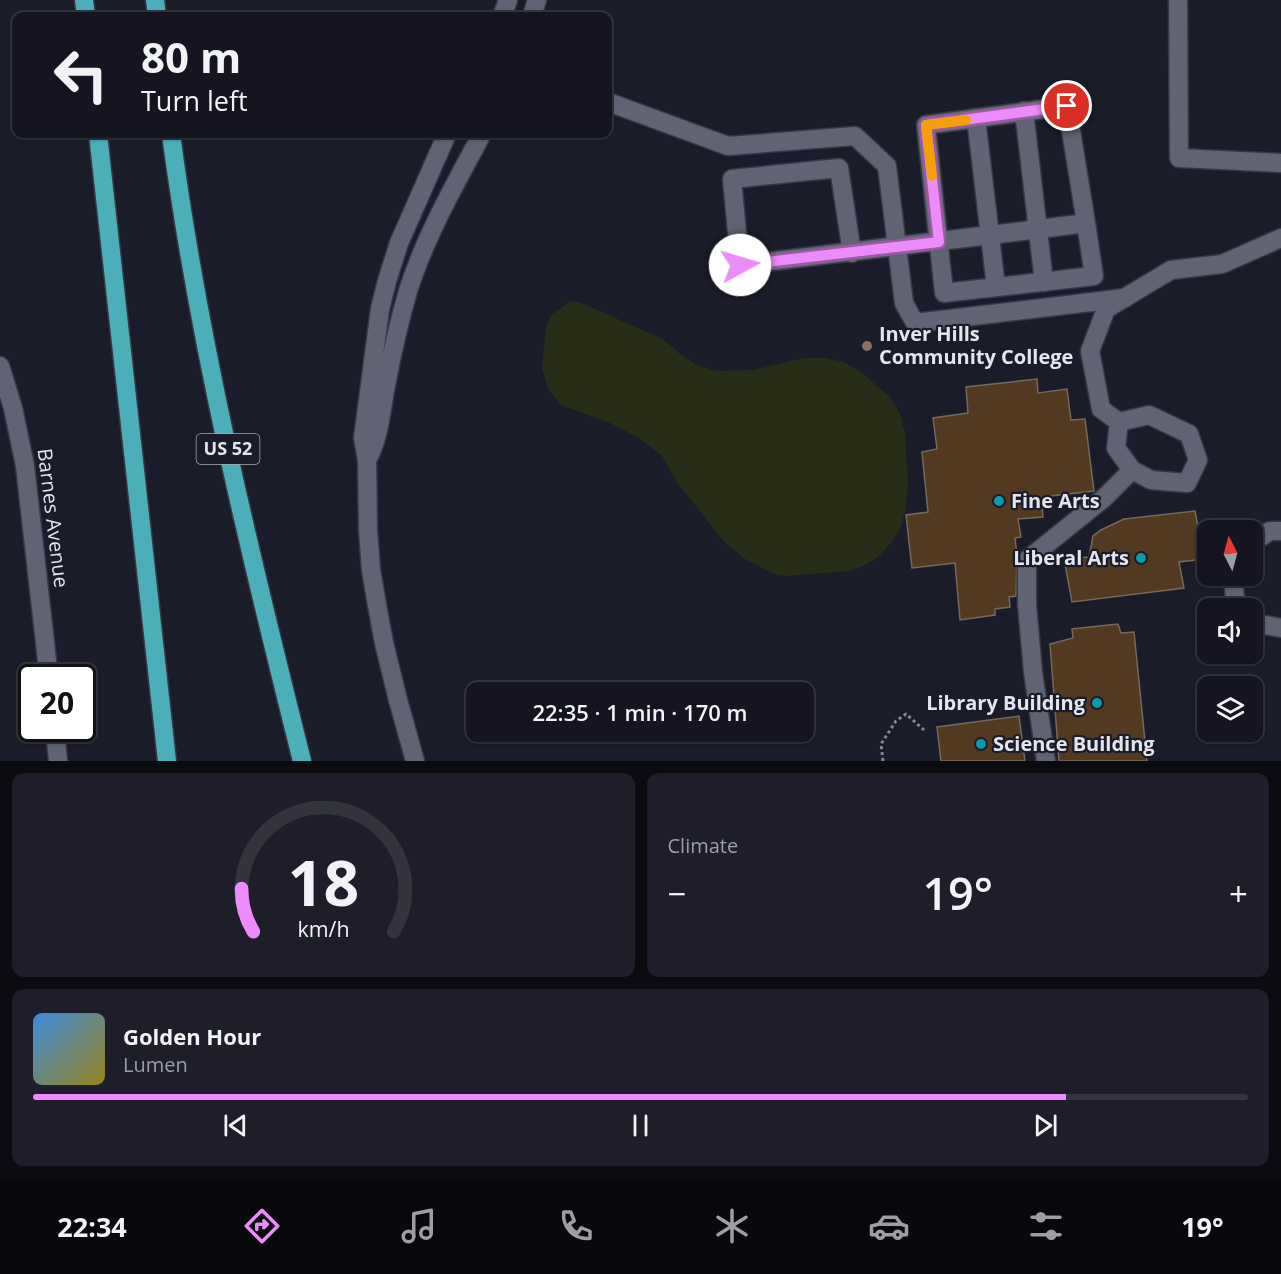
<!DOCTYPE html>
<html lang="en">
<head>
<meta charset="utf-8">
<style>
  body { margin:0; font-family:"Open Sans",sans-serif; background:#1d1e29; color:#f1f3f6; height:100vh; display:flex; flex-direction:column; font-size:22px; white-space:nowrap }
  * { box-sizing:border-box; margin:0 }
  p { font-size:20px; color:#9d9fa5 }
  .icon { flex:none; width:33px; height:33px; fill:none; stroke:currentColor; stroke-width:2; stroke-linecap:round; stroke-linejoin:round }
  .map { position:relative; height:761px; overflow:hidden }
  .panel { display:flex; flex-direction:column; gap:12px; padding:12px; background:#0b0c12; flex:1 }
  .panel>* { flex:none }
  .hud { position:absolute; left:12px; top:12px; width:600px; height:126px; border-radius:12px; box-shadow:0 2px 4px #0004,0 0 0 2px #33343e; background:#141520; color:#f1f3f6; overflow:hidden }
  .needle { width:39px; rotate:354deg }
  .fabs { position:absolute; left:1197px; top:520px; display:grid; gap:12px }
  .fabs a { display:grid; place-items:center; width:66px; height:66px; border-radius:12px; background:#141520; box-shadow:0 2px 4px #0004,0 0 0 2px #33343e; font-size:30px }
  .speed { position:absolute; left:18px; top:664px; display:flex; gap:12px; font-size:30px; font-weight:700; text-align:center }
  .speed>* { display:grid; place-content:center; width:78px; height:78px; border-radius:50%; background:#141520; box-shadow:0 2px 4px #0004,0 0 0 2px #33343e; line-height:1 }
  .speed .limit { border:3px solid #111; border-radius:9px; background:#fff; color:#111 }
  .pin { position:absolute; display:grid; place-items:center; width:51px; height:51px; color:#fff; margin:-26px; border:3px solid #fff; border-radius:50%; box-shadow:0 2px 6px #0007 }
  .me { position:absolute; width:66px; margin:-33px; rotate:84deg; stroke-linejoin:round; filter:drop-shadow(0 0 4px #0008) }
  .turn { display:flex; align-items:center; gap:21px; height:126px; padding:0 30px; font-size:27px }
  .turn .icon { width:78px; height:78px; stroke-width:2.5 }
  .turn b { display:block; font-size:42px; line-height:51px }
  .big { font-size:45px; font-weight:600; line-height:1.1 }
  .panel .tile { flex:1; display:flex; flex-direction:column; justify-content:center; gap:9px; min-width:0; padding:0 21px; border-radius:12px; background:#1d1e29 }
  .panel .dial { align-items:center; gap:0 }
  .dial svg { height:156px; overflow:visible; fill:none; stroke:#33343e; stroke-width:7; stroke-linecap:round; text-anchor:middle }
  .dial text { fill:#f1f3f6; stroke:none }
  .song { display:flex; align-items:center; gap:18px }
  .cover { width:72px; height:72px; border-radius:9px; background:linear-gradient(135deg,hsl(210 70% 55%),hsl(50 70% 35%)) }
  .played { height:6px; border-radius:3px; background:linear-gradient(90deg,#ec8cfa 85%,#33343e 85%) }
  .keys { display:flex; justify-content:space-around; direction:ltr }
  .heat { display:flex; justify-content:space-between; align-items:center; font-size:33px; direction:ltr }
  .panel .tiles { flex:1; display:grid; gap:12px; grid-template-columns:1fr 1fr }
  .tile:last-child { grid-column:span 2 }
  .trip { position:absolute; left:466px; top:682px; width:348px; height:60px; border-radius:12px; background:#141520; box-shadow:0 2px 4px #0004,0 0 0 2px #33343e; font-weight:600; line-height:60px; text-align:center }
  .tabs { display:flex; height:96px; justify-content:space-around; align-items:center; background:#08080d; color:#9d9fa5 }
  .tabs .icon { width:42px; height:42px }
  .tabs .selected { color:#ec8cfa }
  .tabs b { font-size:27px; color:#f1f3f6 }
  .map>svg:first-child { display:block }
  .green { fill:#272d17 }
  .building { fill:#543921; stroke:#77685b; stroke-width:1.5 }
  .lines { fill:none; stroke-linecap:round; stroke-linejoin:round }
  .minor-casing { stroke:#373843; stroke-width:21 }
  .highway-casing { stroke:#373843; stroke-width:21 }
  .path { stroke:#878894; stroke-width:3; stroke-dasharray:3 3; stroke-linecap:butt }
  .minor { stroke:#606374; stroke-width:18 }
  .highway { stroke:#4bafba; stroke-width:18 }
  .route-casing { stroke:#995ba2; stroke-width:15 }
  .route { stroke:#ec8cfa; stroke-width:10 }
  .slow { stroke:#f59e0b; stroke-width:10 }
  .education-dot { fill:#8d6e63; stroke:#1b1c2a; stroke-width:2 }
  .culture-dot { fill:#0f9aa8; stroke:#1b1c2a; stroke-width:2 }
  .labels { text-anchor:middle; stroke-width:4.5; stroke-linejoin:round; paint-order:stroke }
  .shield { fill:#1b1c2a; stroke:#a7a9b4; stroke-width:1.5 }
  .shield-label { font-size:18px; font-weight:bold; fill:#e3e5ef }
  .poi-label { font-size:20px; font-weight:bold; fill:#e3e5ef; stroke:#1b1c2a; text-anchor:start }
  .street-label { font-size:20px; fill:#e3e5ef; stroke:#1b1c2a }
</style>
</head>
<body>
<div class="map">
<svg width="1281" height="761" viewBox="0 0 1281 761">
  <rect width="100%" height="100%" fill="#1b1c2a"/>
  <!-- green -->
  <polygon class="green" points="571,301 579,302 663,339 680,354 697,365 717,371 753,370 805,358 825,358 844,362 861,372 890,397 900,414 905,434 908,483 906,508 901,526 892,542 879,556 863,566 849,571 786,576 774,574 745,559 725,543 676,481 662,456 639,438 610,423 561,405 548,389 542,368 546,327 551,315"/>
  <!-- building -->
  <g class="building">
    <polygon points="1037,379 1038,393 1067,389 1071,420 1085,419 1094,491 1051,496 1052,505 1042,507 1043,517 1018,519 1021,537 1015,538 1017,555 1016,596 1009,597 1010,607 995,609 995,615 960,620 955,563 912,568 906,515 928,512 922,452 937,449 933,418 968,413 966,387"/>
    <polygon points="1195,511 1204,559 1179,562 1184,588 1072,602 1064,559 1089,557 1093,536 1101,530 1124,519"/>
    <polygon points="1118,624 1121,633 1134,632 1147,761 1059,761 1050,644 1073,638 1072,629"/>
    <polygon points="1019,716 1025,761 941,761 937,727"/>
  </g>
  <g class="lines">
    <!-- minor casing -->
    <g class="minor-casing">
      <g id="minor">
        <polyline points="1178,0 1179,158 1281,163"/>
        <polyline points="502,16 508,0"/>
        <polyline points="532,16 537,0"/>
        <polyline points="608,102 728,146 855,136 887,166 904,303 915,323 1125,298"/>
        <polyline points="1024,111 1044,282"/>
        <polyline points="976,118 996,287"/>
        <path d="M852,253L839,168L732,179L740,265C856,252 971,238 1086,223L1067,106L926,125L944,293L1094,276L1086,223"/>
        <polyline points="0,366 13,408 25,466 49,678"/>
        <polyline points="1119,422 1116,448 1132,470 1151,480 1187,483 1198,460 1189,434 1149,415 1119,422 1101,409 1090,351 1106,309 1171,270 1222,264 1281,238"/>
        <path d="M367,460C380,437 381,410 386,385C392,353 399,322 408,291C425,237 455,184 482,134"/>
        <polyline points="1252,543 1270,531 1281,531"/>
        <polyline points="1233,576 1235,599 1245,609"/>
        <polyline points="1252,617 1260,624 1281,628"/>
        <polyline points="55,729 58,761"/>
        <polyline points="415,761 398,700 384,643 377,605 371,570 368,530 367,460 363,438 380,309 387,281 399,243 447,134"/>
        <polyline points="1046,761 1033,672 1027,605 1027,560 1104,498 1132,470"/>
      </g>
    </g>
    <!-- highway casing -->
    <g class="highway-casing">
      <g id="highway">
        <polyline points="84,0 86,16"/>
        <polyline points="155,0 157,16"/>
        <polyline points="98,134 167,761"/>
        <path d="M171,134C199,346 250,554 302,761"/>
      </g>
    </g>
    <!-- path -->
    <polyline class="path" points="883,761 881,744 896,721 906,714 924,730"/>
    <!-- minor -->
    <use href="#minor" class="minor"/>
    <!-- highway -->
    <use href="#highway" class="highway"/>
  </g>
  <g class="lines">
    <!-- route casing -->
    <g class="route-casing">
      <polyline id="route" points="740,265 939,242 926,125 1067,106"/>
    </g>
    <!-- route -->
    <use href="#route" class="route"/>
    <!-- slow -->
    <polyline class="slow" points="932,176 926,125 966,120"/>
  </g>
  <!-- markers -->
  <circle class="education-dot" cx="867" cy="346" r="6"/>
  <g class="culture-dot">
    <circle cx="999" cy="501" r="6"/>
    <circle cx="1141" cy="558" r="6"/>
    <circle cx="1097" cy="703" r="6"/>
    <circle cx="981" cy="744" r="6"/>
  </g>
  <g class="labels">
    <!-- shield labels -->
    <rect class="shield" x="196.5" y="434" width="63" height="30" rx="4.5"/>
    <g class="shield-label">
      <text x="228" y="455">US 52</text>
    </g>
    <!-- poi labels -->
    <g class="poi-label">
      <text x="879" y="341">Inver Hills<tspan x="879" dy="23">Community College</tspan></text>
      <text x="1011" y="508">Fine Arts</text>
      <text x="1129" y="565" text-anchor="end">Liberal Arts</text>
      <text x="1085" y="710" text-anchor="end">Library Building</text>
      <text x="993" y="751">Science Building</text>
    </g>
    <!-- street labels -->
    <g class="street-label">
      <text transform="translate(53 518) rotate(83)" y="7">Barnes Avenue</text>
    </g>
  </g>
</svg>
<div class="fabs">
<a><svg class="needle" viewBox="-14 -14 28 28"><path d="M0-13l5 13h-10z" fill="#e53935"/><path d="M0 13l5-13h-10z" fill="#9d9fa5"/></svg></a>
<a><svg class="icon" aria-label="sound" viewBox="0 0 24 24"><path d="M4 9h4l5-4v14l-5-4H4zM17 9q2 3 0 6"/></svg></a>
<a><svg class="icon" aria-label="layers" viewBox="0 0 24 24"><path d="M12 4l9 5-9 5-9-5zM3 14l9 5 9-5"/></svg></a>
</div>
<div class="speed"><div class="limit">20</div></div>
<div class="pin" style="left:1067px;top:106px;background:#d93025"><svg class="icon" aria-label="arrive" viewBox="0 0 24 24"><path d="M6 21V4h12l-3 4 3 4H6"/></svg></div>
<svg class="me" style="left:740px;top:265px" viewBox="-20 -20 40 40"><circle r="19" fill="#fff"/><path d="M0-13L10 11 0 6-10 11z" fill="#ec8cfa"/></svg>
<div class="trip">22:35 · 1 min · 170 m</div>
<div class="hud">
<div class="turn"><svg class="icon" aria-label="left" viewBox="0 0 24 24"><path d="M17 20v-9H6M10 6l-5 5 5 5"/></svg><div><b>80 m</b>Turn left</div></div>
</div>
</div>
<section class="panel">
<div class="tiles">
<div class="tile dial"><svg viewBox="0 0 100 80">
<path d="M14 69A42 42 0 1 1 86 69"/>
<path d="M14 69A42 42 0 0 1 8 47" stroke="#ec8cfa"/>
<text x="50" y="56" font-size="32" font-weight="700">18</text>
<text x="50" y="72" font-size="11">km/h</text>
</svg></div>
<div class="tile"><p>Climate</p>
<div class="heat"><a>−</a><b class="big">19°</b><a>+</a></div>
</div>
<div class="tile">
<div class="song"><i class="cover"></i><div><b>Golden Hour</b><p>Lumen</p></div></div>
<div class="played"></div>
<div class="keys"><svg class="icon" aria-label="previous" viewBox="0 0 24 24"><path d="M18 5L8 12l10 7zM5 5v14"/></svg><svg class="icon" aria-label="pause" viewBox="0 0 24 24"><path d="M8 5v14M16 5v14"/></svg><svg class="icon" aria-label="next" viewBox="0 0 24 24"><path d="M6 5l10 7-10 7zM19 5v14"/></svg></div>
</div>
</div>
</section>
<nav class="tabs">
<b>22:34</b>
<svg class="icon selected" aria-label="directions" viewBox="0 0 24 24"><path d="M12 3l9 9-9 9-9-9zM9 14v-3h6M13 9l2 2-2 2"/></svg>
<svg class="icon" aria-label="music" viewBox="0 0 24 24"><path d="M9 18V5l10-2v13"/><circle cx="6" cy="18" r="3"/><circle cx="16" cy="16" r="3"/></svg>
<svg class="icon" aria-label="phone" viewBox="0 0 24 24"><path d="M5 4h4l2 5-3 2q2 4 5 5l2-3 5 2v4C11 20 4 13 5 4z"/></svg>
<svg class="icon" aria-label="climate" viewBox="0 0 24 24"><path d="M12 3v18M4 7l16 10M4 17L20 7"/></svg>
<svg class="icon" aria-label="car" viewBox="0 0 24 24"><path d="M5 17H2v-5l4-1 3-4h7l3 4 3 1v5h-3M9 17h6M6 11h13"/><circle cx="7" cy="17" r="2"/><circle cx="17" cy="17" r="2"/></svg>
<svg class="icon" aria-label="filters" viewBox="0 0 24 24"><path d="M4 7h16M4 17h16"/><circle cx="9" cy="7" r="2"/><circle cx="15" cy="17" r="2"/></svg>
<b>19°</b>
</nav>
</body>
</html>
